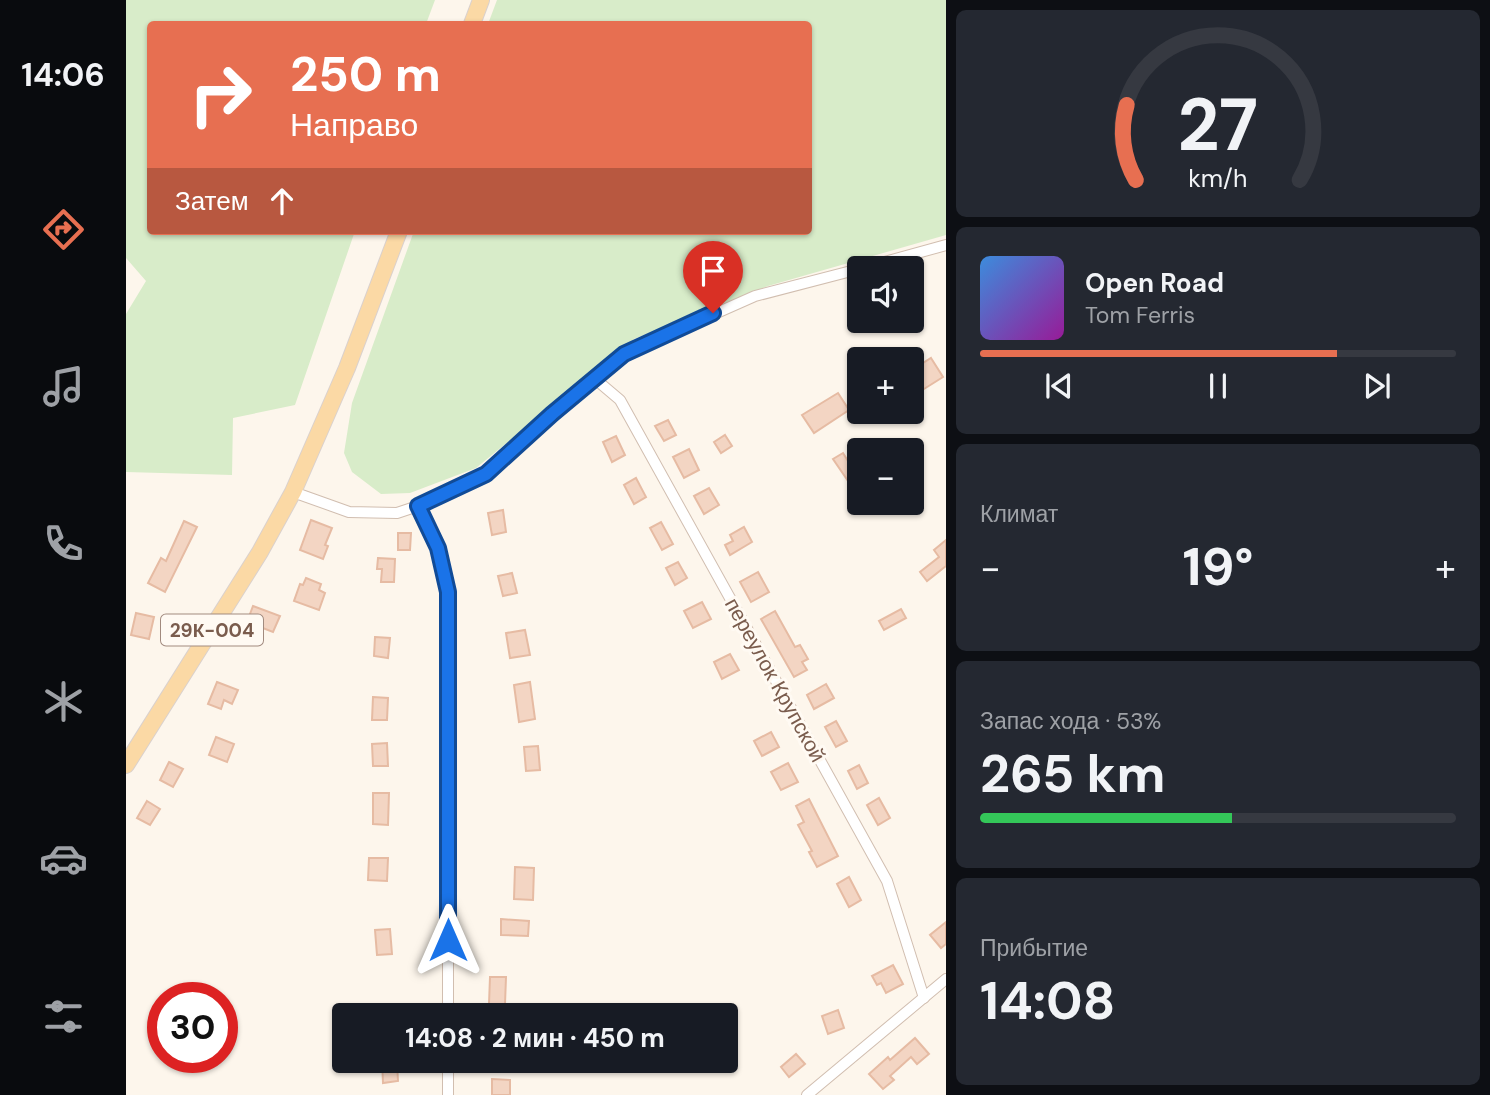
<!DOCTYPE html>
<html lang="ru">
<head>
<meta charset="utf-8">
<style>
  body { margin:0; font-family:"DM Sans",sans-serif; background:#242831; color:#f1f3f6; height:100vh; display:flex; flex-direction:column; font-size:26px; white-space:nowrap }
  * { box-sizing:border-box; margin:0 }
  p { font-size:23px; color:#9ea1a6 }
  .icon { flex:none; width:38px; height:38px; fill:none; stroke:currentColor; stroke-width:2; stroke-linecap:round; stroke-linejoin:round }
  .map { position:relative; flex:1; overflow:hidden }
  .panel { display:flex; flex-direction:column; gap:10px; padding:10px; background:#0d0f14; width:544px }
  .panel>* { flex:none }
  .top-card { position:absolute; left:21px; top:21px; width:665px; height:214px; border-radius:7px; box-shadow:0 2px 5px #0004; background:#e76f51; color:#fff; overflow:hidden }
  .tools { position:absolute; left:721px; top:256px; display:grid; gap:14px }
  .tools a { display:grid; place-items:center; width:77px; height:77px; border-radius:7px; background:#171b24; box-shadow:0 2px 5px #0004; font-size:35px }
  .speed { position:absolute; left:21px; top:982px; display:flex; gap:14px; font-size:35px; font-weight:700; text-align:center }
  .speed>* { display:grid; place-content:center; width:91px; height:91px; border-radius:50%; background:#171b24; box-shadow:0 2px 5px #0004; line-height:1 }
  .speed .limit { border:10px solid #d22; background:#fff; color:#111 }
  .pin { position:absolute; display:grid; place-items:center; width:60px; height:60px; color:#fff; margin:-72px -30px; border-radius:50% 50% 50% 0; rotate:-45deg; box-shadow:0 0 7px #0007 }
  .pin .icon { rotate:45deg }
  .me { position:absolute; width:77px; margin:-38px; rotate:0deg; stroke-linejoin:round; filter:drop-shadow(0 0 5px #0008) }
  .turn { display:flex; align-items:center; gap:24px; height:147px; padding:0 28px; font-size:32px }
  .turn .icon { width:91px; height:91px; stroke-width:2.5 }
  .turn b { display:block; font-size:49px; line-height:60px }
  .then { display:flex; align-items:center; height:66px; padding:0 28px; background:#0003; gap:14px; font-size:26px }
  .big { font-size:52px; font-weight:700; line-height:1.1 }
  .panel .tile { flex:1; display:flex; flex-direction:column; justify-content:center; gap:10px; min-width:0; padding:0 24px; border-radius:10px; background:#242831 }
  .panel .dial { align-items:center; gap:0 }
  .dial svg { height:182px; overflow:visible; fill:none; stroke:#363941; stroke-width:7; stroke-linecap:round; text-anchor:middle }
  .dial text { fill:#f1f3f6; stroke:none }
  .song { display:flex; align-items:center; gap:21px }
  .cover { width:84px; height:84px; border-radius:10px; background:linear-gradient(135deg,hsl(210 70% 55%),hsl(300 70% 35%)) }
  .played { height:7px; border-radius:4px; background:linear-gradient(90deg,#e76f51 75%,#363941 75%) }
  .keys { display:flex; justify-content:space-around; direction:ltr }
  .heat { display:flex; justify-content:space-between; align-items:center; font-size:38px; direction:ltr }
  .charge { height:10px; border-radius:5px; background:linear-gradient(90deg,#34c759 53%,#363941 0) }
  .trip { position:absolute; left:206px; top:1003px; width:406px; height:70px; border-radius:7px; background:#171b24; box-shadow:0 2px 5px #0004; font-weight:700; line-height:70px; text-align:center }
  main { display:flex; flex:1; min-height:0 }
  .tabs { display:flex; flex-direction:column; width:126px; justify-content:space-around; align-items:center; background:#090b0e; color:#9ea1a6 }
  .tabs .icon { width:49px; height:49px }
  .tabs .current { color:#e76f51 }
  .tabs b { font-size:32px; color:#f1f3f6 }
  .map>svg:first-child { display:block }
  .green { fill:#d8ecc9 }
  .building { fill:#f3d5c3; stroke:#e6bba3; stroke-width:2 }
  .lines { fill:none; stroke-linecap:round; stroke-linejoin:round }
  .minor-casing { stroke:#d1beb0; stroke-width:12 }
  .primary-casing { stroke:#dad1cd; stroke-width:18 }
  .minor { stroke:#fff; stroke-width:10 }
  .primary { stroke:#fbd9a5; stroke-width:16 }
  .route-casing { stroke:#114b97; stroke-width:18 }
  .route { stroke:#1a73e8; stroke-width:12 }
  .labels { text-anchor:middle; stroke-width:6; stroke-linejoin:round; paint-order:stroke }
  .shield { fill:#fffaf3; stroke:#a28b7f; stroke-width:2 }
  .shield-label { font-size:19px; font-weight:bold; fill:#7a5c4d }
  .street-label { font-size:21px; fill:#7a5c4d; stroke:#fffaf3 }
</style>
</head>
<body>
<main>
<nav class="tabs">
<b>14:06</b>
<svg class="icon current" aria-label="directions" viewBox="0 0 24 24"><path d="M12 3l9 9-9 9-9-9zM9 14v-3h6M13 9l2 2-2 2"/></svg>
<svg class="icon" aria-label="music" viewBox="0 0 24 24"><path d="M9 18V5l10-2v13"/><circle cx="6" cy="18" r="3"/><circle cx="16" cy="16" r="3"/></svg>
<svg class="icon" aria-label="phone" viewBox="0 0 24 24"><path d="M5 4h4l2 5-3 2q2 4 5 5l2-3 5 2v4C11 20 4 13 5 4z"/></svg>
<svg class="icon" aria-label="climate" viewBox="0 0 24 24"><path d="M12 3v18M4 7l16 10M4 17L20 7"/></svg>
<svg class="icon" aria-label="car" viewBox="0 0 24 24"><path d="M5 17H2v-5l4-1 3-4h7l3 4 3 1v5h-3M9 17h6M6 11h13"/><circle cx="7" cy="17" r="2"/><circle cx="17" cy="17" r="2"/></svg>
<svg class="icon" aria-label="filters" viewBox="0 0 24 24"><path d="M4 7h16M4 17h16"/><circle cx="9" cy="7" r="2"/><circle cx="15" cy="17" r="2"/></svg>
</nav>
<div class="map">
<svg width="820" height="1095" viewBox="0 0 820 1095">
  <rect width="100%" height="100%" fill="#fdf6ec"/>
  <!-- green -->
  <g class="green">
    <polygon points="0,0 309,0 300,24 24,24 24,231 229,231 169,405 107,418 106,475 0,472 0,314 20,281 0,258"/>
    <polygon points="371,0 820,0 820,235 642,286 508,339 350,468 284,493 255,494 226,472 218,453 226,403 288,231 682,231 682,24 362,24"/>
  </g>
  <!-- building -->
  <g class="building">
    <polygon points="805,358 817,377 790,394 786,388 786,370"/>
    <polygon points="712,393 723,410 688,433 676,415"/>
    <polygon points="542,420 550,435 538,441 529,426"/>
    <polygon points="599,435 606,446 595,453 588,442"/>
    <polygon points="490,436 499,455 486,462 477,442"/>
    <polygon points="563,449 573,470 558,478 547,457"/>
    <polygon points="717,453 733,479 733,497 707,459"/>
    <polygon points="510,478 520,497 508,504 498,485"/>
    <polygon points="583,488 593,505 578,514 568,496"/>
    <polygon points="377,510 380,532 366,535 362,513"/>
    <polygon points="185,520 206,528 199,545 202,546 197,559 174,550"/>
    <polygon points="58,521 71,527 39,592 22,583 35,558 40,561"/>
    <polygon points="535,522 547,544 536,550 524,528"/>
    <polygon points="618,527 626,542 604,555 599,545 607,541 604,535"/>
    <polygon points="272,533 285,533 284,550 272,550"/>
    <polygon points="820,540 820,566 801,581 794,572 813,557 808,550"/>
    <polygon points="252,558 269,559 268,582 255,582 256,569 251,569"/>
    <polygon points="552,562 561,578 549,585 540,568"/>
    <polygon points="632,572 643,592 625,602 614,582"/>
    <polygon points="386,573 391,593 377,596 372,576"/>
    <polygon points="180,578 195,584 193,590 199,593 193,610 168,601 174,584 177,585"/>
    <polygon points="576,602 585,619 567,628 558,611"/>
    <polygon points="127,606 154,616 147,632 121,622"/>
    <polygon points="775,609 780,618 758,630 753,621"/>
    <polygon points="649,611 669,647 674,645 682,659 676,662 681,670 668,677 635,619"/>
    <polygon points="10,613 28,617 23,639 5,635"/>
    <polygon points="399,630 404,655 384,658 380,633"/>
    <polygon points="249,637 264,638 262,658 248,656"/>
    <polygon points="604,654 613,670 596,679 588,662"/>
    <polygon points="91,682 112,690 106,704 98,700 95,709 82,704"/>
    <polygon points="404,682 409,719 393,722 388,685"/>
    <polygon points="700,684 708,698 688,709 681,695"/>
    <polygon points="247,697 262,698 261,720 246,720"/>
    <polygon points="710,721 721,741 710,747 699,727"/>
    <polygon points="645,732 653,747 636,756 628,741"/>
    <polygon points="90,737 108,744 101,762 83,755"/>
    <polygon points="261,743 262,766 247,766 246,744"/>
    <polygon points="412,746 414,770 400,771 398,747"/>
    <polygon points="43,762 57,769 47,787 34,780"/>
    <polygon points="662,763 672,782 655,790 645,772"/>
    <polygon points="733,765 742,783 731,789 722,771"/>
    <polygon points="247,793 263,793 262,825 247,824"/>
    <polygon points="753,798 764,818 752,825 741,805"/>
    <polygon points="683,799 712,856 691,867 683,852 686,851 672,825 678,822 670,806"/>
    <polygon points="21,801 34,809 24,825 11,818"/>
    <polygon points="243,858 262,858 261,881 242,880"/>
    <polygon points="389,867 408,868 407,900 388,899"/>
    <polygon points="723,877 735,900 723,907 711,884"/>
    <polygon points="375,919 403,921 402,936 375,935"/>
    <polygon points="820,922 820,944 815,948 804,935"/>
    <polygon points="264,929 266,954 251,955 249,930"/>
    <polygon points="767,965 777,984 760,993 755,983 751,985 746,976"/>
    <polygon points="364,977 380,977 379,1004 363,1004"/>
    <polygon points="712,1010 718,1028 702,1034 696,1016"/>
    <polygon points="789,1038 803,1054 791,1064 785,1057 764,1076 768,1080 757,1089 743,1074 762,1057 764,1060"/>
    <polygon points="670,1054 679,1064 663,1077 655,1067"/>
    <polygon points="256,1060 266,1060 266,1063 271,1063 272,1081 257,1083"/>
    <polygon points="366,1079 384,1080 384,1095 366,1095"/>
  </g>
  <g class="lines">
    <!-- minor casing -->
    <g class="minor-casing">
      <g id="minor">
        <polyline points="737,268 820,245"/>
        <polyline points="468,378 494,400 761,881 798,998"/>
        <polyline points="167,492 223,512 271,513 292,506 360,474 426,414 498,354 629,296 733,269"/>
        <polyline points="292,506 312,548 322,592 322,1015"/>
        <polyline points="322,1095 322,1060"/>
        <polyline points="681,1095 820,979"/>
      </g>
    </g>
    <!-- primary casing -->
    <g class="primary-casing">
      <g id="primary">
        <polyline points="346,24 355,0"/>
        <polyline points="0,765 134,552 167,492 221,368 273,231"/>
      </g>
    </g>
    <!-- minor -->
    <use href="#minor" class="minor"/>
    <!-- primary -->
    <use href="#primary" class="primary"/>
  </g>
  <g class="lines">
    <!-- route casing -->
    <g class="route-casing">
      <polyline id="route" points="322,940 322,592 312,548 292,506 360,474 426,414 498,354 587,313"/>
    </g>
    <!-- route -->
    <use href="#route" class="route"/>
  </g>
  <g class="labels">
    <!-- shield labels -->
    <rect class="shield" x="35" y="614.5" width="102" height="31" rx="5"/>
    <g class="shield-label">
      <text x="86" y="637">29К-004</text>
    </g>
    <!-- street labels -->
    <g class="street-label">
      <text transform="translate(649 680) rotate(61)" y="7">переулок Крупской</text>
    </g>
  </g>
</svg>
<div class="tools">
<a><svg class="icon" aria-label="sound" viewBox="0 0 24 24"><path d="M4 9h4l5-4v14l-5-4H4zM17 9q2 3 0 6"/></svg></a>
<a>+</a>
<a>−</a>
</div>
<div class="speed"><div class="limit">30</div></div>
<div class="pin" style="left:587px;top:313px;background:#d93025"><svg class="icon" aria-label="arrive" viewBox="0 0 24 24"><path d="M6 21V4h12l-3 4 3 4H6"/></svg></div>
<svg class="me" style="left:322px;top:940px" viewBox="-20 -20 40 40"><path d="M0-17L14 15 0 8-14 15z" fill="#1a73e8" stroke="#fff" stroke-width="4"/></svg>
<div class="trip">14:08 · 2 мин · 450 m</div>
<div class="top-card">
<div class="turn"><svg class="icon" aria-label="right" viewBox="0 0 24 24"><path d="M7 20v-9h11M14 6l5 5-5 5"/></svg><div><b>250 m</b>Направо</div></div>
<div class="then">Затем<svg class="icon" aria-label="ahead" viewBox="0 0 24 24"><path d="M12 20V5M6 11l6-6 6 6"/></svg></div>
</div>
</div>
<section class="panel">
<div class="tile dial"><svg viewBox="0 0 100 80">
<path d="M14 69A42 42 0 1 1 86 69"/>
<path d="M14 69A42 42 0 0 1 10 36" stroke="#e76f51"/>
<text x="50" y="56" font-size="32" font-weight="700">27</text>
<text x="50" y="72" font-size="11">km/h</text>
</svg></div>
<div class="tile">
<div class="song"><i class="cover"></i><div><b>Open Road</b><p>Tom Ferris</p></div></div>
<div class="played"></div>
<div class="keys"><svg class="icon" aria-label="previous" viewBox="0 0 24 24"><path d="M18 5L8 12l10 7zM5 5v14"/></svg><svg class="icon" aria-label="pause" viewBox="0 0 24 24"><path d="M8 5v14M16 5v14"/></svg><svg class="icon" aria-label="next" viewBox="0 0 24 24"><path d="M6 5l10 7-10 7zM19 5v14"/></svg></div>
</div>
<div class="tile"><p>Климат</p>
<div class="heat"><a>−</a><b class="big">19°</b><a>+</a></div>
</div>
<div class="tile"><p>Запас хода · 53%</p><b class="big">265 km</b><div class="charge"></div></div>
<div class="tile"><p>Прибытие</p><b class="big">14:08</b></div>
</section>
</main>
</body>
</html>
